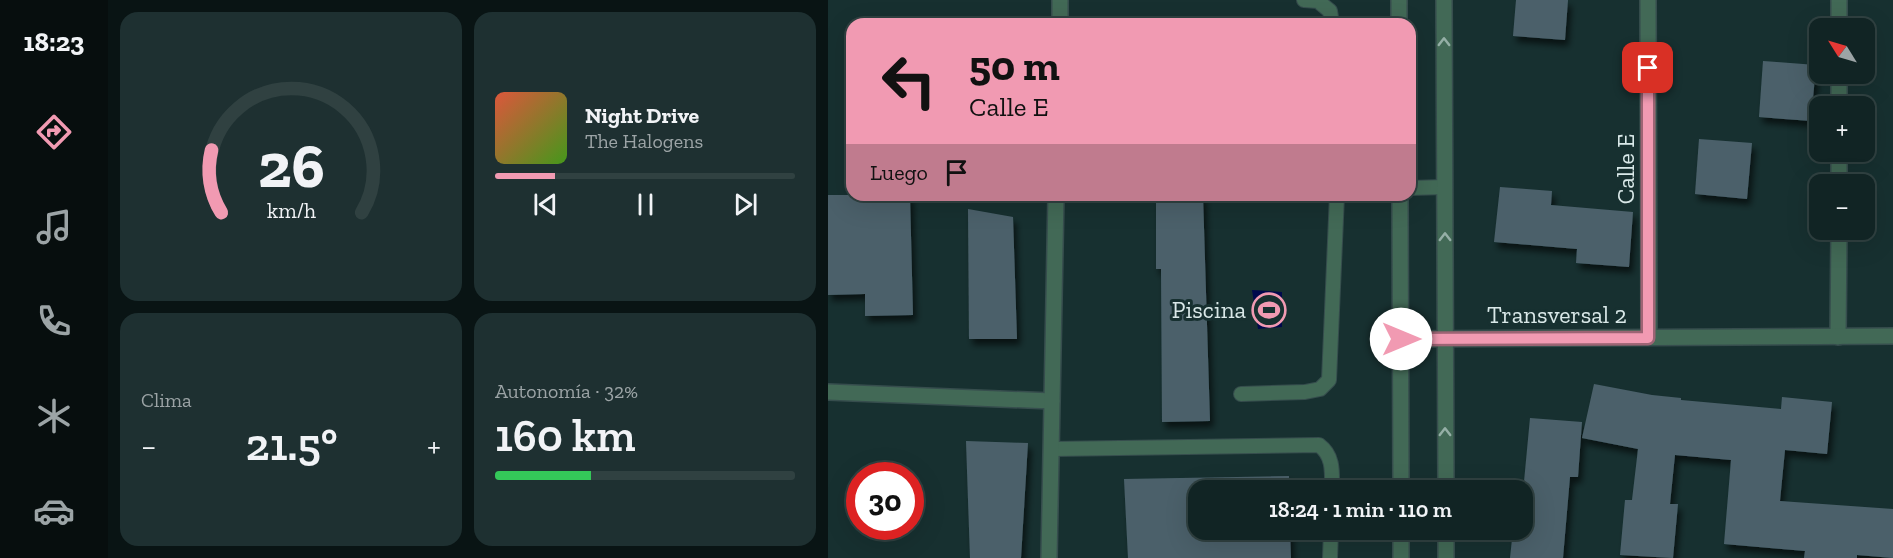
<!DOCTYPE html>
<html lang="es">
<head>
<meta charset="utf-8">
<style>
  body { margin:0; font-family:"Zilla Slab",serif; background:#1e3031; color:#f1f3f6; height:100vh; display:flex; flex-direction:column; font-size:22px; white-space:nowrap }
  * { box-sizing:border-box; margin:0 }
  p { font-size:20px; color:#9ca4a6 }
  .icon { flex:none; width:33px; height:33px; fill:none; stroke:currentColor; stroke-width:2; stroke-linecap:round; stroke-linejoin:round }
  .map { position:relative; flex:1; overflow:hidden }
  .sheet { display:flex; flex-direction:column; gap:12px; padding:12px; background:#091414; width:720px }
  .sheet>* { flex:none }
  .banner { position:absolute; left:18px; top:18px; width:570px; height:183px; border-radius:18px; box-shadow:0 6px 24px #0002,0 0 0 2px #304141; background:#f19ab2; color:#111; overflow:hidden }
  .needle { width:39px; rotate:307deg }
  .fabs { position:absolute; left:981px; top:18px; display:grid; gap:12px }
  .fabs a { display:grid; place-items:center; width:66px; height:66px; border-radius:12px; background:#112424; box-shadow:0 6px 24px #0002,0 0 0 2px #304141; font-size:30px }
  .speed { position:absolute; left:18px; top:462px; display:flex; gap:12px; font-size:30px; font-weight:700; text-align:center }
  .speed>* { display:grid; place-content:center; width:78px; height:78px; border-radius:50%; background:#112424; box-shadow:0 6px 24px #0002,0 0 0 2px #304141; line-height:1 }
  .speed .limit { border:9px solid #d22; background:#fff; color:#111 }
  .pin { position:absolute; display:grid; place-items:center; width:51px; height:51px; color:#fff; margin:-26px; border-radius:12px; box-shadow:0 3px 9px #0006 }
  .me { position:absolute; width:66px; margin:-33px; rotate:90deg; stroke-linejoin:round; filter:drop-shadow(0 0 4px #0008) }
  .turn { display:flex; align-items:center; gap:21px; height:126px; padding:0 24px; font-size:27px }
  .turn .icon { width:78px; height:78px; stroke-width:2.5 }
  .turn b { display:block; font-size:42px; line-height:51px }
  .then { display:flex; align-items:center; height:57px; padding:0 24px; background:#0003; gap:12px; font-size:22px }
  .big { font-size:45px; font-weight:600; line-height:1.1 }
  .sheet .tile { flex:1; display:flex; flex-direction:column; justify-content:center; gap:9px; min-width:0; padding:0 21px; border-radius:18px; background:#1e3031 }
  .sheet .dial { align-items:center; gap:0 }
  .dial svg { height:156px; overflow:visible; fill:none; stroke:#304141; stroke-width:7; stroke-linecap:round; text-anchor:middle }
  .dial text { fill:#f1f3f6; stroke:none }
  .song { display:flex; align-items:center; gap:18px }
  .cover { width:72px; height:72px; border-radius:9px; background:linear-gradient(135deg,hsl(10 70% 55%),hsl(100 70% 35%)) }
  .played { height:6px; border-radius:3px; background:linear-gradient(90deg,#f19ab2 20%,#304141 20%) }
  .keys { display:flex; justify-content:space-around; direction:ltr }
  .heat { display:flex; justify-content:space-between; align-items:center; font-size:33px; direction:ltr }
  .charge { height:9px; border-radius:4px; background:linear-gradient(90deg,#34c759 32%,#304141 0) }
  .sheet .tiles { flex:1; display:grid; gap:12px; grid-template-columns:repeat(2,1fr) }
  .trip { position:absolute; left:360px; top:480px; width:345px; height:60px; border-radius:18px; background:#112424; box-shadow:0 6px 24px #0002,0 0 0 2px #304141; font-weight:600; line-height:60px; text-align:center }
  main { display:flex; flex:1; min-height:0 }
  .tabs { display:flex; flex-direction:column; width:108px; justify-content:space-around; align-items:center; background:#070e0e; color:#9ca4a6 }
  .tabs .icon { width:42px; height:42px }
  .tabs .active { color:#f19ab2 }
  .tabs b { font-size:27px; color:#f1f3f6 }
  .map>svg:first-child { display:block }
  .water { fill:#00094c }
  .building { fill:#4b616b; filter:url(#shadow) }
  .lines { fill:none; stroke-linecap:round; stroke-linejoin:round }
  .lane-casing { stroke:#364d4d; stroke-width:16 }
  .street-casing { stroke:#364d4d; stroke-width:18 }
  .lane { stroke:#426956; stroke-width:14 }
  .street { stroke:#426956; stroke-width:15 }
  .oneway { stroke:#95afa6 }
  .route-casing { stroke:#9d6474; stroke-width:15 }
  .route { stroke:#f19ab2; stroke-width:10 }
  .labels { text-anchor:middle; stroke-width:6; stroke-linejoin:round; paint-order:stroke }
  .street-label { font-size:24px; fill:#d9e8e8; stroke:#173030 }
  .poi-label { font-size:24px; fill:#d9e8e8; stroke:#173030; text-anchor:end }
</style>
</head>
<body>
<main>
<nav class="tabs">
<b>18:23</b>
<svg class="icon active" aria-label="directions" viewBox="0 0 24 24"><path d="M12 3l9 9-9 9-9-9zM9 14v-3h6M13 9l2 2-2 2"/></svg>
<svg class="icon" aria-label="music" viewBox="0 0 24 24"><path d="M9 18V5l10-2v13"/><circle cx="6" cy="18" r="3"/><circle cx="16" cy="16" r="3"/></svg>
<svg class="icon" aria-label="phone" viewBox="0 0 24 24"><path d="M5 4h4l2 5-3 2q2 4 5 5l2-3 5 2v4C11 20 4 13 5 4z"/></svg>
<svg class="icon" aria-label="climate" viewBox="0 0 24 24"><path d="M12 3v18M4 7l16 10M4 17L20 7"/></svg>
<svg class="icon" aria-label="car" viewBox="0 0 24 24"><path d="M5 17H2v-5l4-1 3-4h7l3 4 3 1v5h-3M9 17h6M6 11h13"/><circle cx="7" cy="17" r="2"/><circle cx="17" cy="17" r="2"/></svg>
</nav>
<section class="sheet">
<div class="tiles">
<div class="tile dial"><svg viewBox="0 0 100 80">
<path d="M14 69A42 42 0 1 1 86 69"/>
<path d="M14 69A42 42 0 0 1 9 37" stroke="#f19ab2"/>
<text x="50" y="56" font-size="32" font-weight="700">26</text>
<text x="50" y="72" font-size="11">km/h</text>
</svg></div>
<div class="tile">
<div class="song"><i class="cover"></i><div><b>Night Drive</b><p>The Halogens</p></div></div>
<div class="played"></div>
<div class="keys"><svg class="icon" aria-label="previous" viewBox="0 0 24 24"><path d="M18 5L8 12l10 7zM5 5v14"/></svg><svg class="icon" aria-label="pause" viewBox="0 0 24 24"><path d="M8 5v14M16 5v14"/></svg><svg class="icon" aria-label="next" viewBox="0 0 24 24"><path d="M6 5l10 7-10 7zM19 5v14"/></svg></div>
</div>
<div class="tile"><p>Clima</p>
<div class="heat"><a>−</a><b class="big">21.5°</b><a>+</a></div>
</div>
<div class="tile"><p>Autonomía · 32%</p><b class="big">160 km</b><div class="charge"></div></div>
</div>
</section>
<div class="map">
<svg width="1065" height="558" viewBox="0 0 1065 558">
  <defs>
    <filter id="shadow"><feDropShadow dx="3.5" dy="6" stdDeviation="3" flood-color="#0009"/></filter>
  </defs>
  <rect width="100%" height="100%" fill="#173030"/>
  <!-- water -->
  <polygon class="water" points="424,290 454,292 454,327 430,329"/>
  <!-- building -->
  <g class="building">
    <polygon points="688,0 740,0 737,40 685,36"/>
    <polygon points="935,61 988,65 983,121 931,117"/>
    <polygon points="871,139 924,143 919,199 867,194"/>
    <polygon points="672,187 724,191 723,205 805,212 801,267 748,263 749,249 666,242"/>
    <polygon points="0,195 82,195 85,315 37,316 37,294 0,295"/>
    <polygon points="328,195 375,195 382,421 334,422 333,269 328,269"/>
    <polygon points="140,209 185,217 189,339 141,339"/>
    <polygon points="766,384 824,395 853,398 853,400 953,409 954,397 1004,402 999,454 957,450 952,501 1065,509 1065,558 1029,555 1029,558 976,558 977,551 896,544 903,460 847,455 842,504 850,504 845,558 792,555 797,500 804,500 810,449 754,438"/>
    <polygon points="702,418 754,422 750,477 742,477 735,558 682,558 685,530 694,530 694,503"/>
    <polygon points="138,441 200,443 193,558 142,558"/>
    <polygon points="461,476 461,490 370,490 370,530 462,530 463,558 300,558 296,479"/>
  </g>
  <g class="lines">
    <!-- lane casing -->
    <g class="lane-casing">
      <g id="lane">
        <polyline points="476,0 490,1 502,11 504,24"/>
        <polyline points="582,188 617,187"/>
        <polyline points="413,394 477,392 492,389 501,380 509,195"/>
        <path d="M224,449L491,445C506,456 504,473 504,490"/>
        <polyline points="502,558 503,530"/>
      </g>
    </g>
    <!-- street casing -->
    <g class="street-casing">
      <g id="street">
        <polyline points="571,0 571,24"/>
        <polyline points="616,0 618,490"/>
        <polyline points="820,0 821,337"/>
        <polyline points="232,24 232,0"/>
        <polyline points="1011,28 1011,0"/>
        <polyline points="1011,106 1011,74"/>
        <polyline points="1011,184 1011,152"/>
        <polyline points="572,195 573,490"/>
        <polyline points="1010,337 1011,230"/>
        <polyline points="573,339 1065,336"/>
        <polyline points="0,392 224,401"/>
        <polyline points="573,530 573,558"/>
        <polyline points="618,530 618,558"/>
        <polyline points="221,558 228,195"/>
      </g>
    </g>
    <!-- lane -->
    <use href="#lane" class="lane"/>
    <!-- street -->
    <use href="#street" class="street"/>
  </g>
  <!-- one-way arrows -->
  <defs><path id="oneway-chevron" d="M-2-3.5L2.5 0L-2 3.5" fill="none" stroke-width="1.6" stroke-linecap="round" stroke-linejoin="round" transform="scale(1.5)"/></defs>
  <g class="oneway">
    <use href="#oneway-chevron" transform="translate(616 42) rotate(-90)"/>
    <use href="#oneway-chevron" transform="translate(617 237) rotate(-90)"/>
    <use href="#oneway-chevron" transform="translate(617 432) rotate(-90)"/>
  </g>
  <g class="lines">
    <!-- route casing -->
    <g class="route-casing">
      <polyline id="route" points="573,339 820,338 820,68"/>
    </g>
    <!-- route -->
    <use href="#route" class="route"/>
  </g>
  <!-- icons -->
  <defs>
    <g id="stadium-ring" transform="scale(1.725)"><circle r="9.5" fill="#173030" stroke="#f19ab2" stroke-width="1.5"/><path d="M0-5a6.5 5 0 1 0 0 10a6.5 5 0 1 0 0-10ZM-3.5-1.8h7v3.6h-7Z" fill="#f19ab2"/></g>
  </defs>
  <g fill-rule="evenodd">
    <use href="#stadium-ring" x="441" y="310"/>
  </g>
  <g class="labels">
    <!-- street labels -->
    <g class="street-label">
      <text transform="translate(798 169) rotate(-90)" y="8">Calle E</text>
      <text x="729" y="323">Transversal 2</text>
    </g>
    <!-- poi labels -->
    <g class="poi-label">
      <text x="418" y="318">Piscina</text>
    </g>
  </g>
</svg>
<div class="fabs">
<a><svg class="needle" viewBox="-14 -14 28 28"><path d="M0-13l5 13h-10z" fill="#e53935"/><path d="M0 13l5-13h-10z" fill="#9ca4a6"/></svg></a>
<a>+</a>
<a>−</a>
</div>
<div class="speed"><div class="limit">30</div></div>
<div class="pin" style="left:820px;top:68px;background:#d93025"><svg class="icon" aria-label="arrive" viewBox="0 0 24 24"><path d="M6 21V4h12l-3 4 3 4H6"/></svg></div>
<svg class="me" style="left:573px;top:339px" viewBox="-20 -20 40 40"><circle r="19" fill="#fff"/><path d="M0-13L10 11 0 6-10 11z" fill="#f19ab2"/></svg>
<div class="trip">18:24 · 1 min · 110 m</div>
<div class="banner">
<div class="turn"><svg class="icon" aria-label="left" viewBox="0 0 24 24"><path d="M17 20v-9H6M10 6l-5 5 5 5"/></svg><div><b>50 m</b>Calle E</div></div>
<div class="then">Luego<svg class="icon" aria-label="arrive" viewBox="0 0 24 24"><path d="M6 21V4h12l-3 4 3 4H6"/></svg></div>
</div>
</div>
</main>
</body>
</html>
